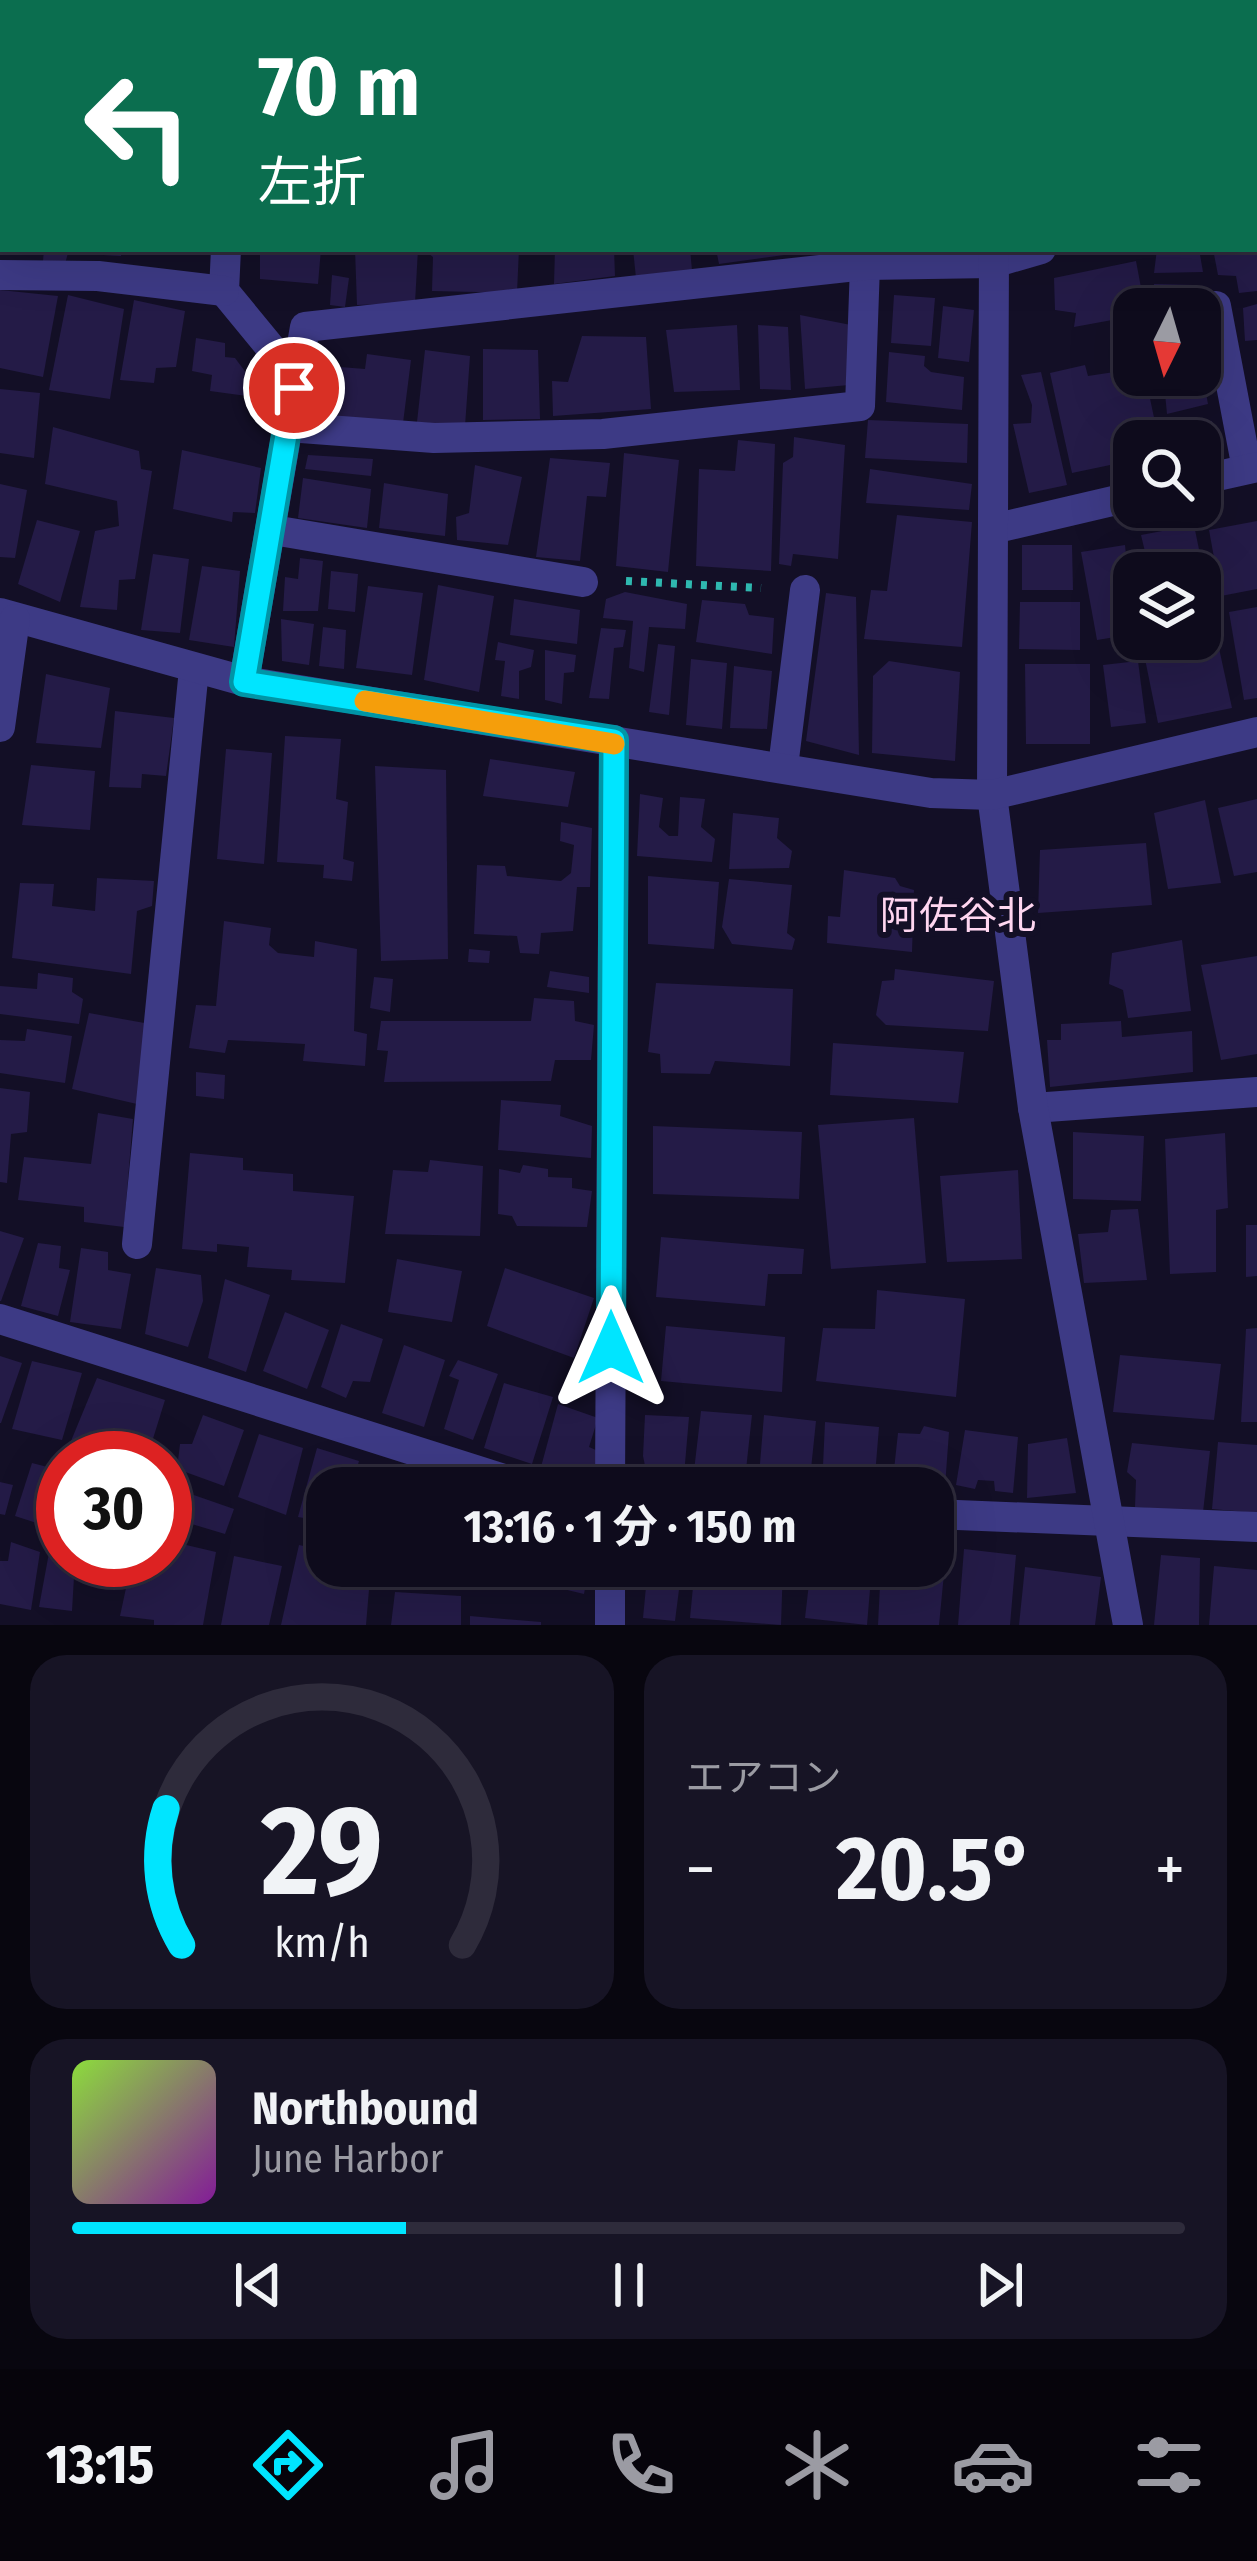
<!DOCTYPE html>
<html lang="ja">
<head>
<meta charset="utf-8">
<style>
  body { margin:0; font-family:"Fira Sans Condensed","Noto Sans JP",sans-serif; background:#171425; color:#f1f3f6; height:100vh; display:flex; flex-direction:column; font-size:45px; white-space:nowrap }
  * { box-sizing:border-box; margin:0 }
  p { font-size:39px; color:#9b9ba3 }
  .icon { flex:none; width:66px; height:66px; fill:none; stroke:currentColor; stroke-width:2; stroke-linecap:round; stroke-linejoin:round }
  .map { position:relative; height:1625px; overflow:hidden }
  .details { display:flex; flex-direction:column; gap:30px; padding:30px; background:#08060f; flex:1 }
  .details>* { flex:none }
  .hud { position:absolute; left:0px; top:0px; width:1257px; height:252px; box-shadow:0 12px 48px #0002,0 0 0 3px #2e2b3b; background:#0b6e4f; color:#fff; overflow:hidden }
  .needle { width:78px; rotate:185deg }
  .controls { position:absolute; left:1113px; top:288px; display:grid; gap:24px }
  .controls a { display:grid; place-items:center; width:108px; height:108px; border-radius:24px; background:#0e0b1c; box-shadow:0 12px 48px #0002,0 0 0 3px #2e2b3b; font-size:60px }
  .speed { position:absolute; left:36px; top:1431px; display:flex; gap:24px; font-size:60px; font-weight:700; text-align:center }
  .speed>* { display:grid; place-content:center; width:156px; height:156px; border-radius:50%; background:#0e0b1c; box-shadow:0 12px 48px #0002,0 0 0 3px #2e2b3b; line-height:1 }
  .speed .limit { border:18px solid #d22; background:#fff; color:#111 }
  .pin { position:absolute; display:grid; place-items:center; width:102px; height:102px; color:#fff; margin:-51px; border:6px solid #fff; border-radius:50%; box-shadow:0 3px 12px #0007 }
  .me { position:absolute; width:132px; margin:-66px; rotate:0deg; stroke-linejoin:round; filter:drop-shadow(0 0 9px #0008) }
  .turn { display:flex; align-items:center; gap:42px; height:252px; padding:0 60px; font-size:54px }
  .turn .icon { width:156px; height:156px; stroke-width:2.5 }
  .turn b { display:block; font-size:84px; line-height:102px }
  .big { font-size:90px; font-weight:700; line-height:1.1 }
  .details .card { flex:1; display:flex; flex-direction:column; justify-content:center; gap:18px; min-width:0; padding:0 42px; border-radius:36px; background:#171425 }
  .details .dial { align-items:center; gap:0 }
  .dial svg { height:312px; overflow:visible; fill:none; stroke:#2e2b3b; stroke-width:7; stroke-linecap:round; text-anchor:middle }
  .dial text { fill:#f1f3f6; stroke:none }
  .song { display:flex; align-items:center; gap:36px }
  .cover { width:144px; height:144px; border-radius:18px; background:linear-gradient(135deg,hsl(90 70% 55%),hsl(290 70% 35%)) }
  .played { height:12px; border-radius:6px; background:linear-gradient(90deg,#00e5ff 30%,#2e2b3b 30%) }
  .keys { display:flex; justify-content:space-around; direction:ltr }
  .heat { display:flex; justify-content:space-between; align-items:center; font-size:66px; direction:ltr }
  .details .tiles { flex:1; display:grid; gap:30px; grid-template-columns:1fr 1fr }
  .card:last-child { grid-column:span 2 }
  .trip { position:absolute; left:306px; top:1467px; width:648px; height:120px; border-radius:36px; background:#0e0b1c; box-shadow:0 12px 48px #0002,0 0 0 3px #2e2b3b; font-weight:700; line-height:120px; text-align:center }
  .menu { display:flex; height:192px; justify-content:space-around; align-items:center; background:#06040b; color:#9b9ba3 }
  .menu .icon { width:84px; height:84px }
  .menu .current { color:#00e5ff }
  .menu b { font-size:54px; color:#f1f3f6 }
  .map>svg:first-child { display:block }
  .building { fill:#241b47 }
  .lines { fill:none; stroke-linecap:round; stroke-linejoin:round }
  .path { stroke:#2fb8b0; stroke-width:8; stroke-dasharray:6 9; stroke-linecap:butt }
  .service { stroke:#3d3a85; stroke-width:30 }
  .minor { stroke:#3d3a85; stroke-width:30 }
  .route-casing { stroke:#0095a6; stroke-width:30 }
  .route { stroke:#00e5ff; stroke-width:21 }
  .slow { stroke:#f59e0b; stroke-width:21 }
  .labels { text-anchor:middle; stroke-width:12; stroke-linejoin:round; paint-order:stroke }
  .quarter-label { font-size:39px; fill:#ffd6f0; stroke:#130f26 }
</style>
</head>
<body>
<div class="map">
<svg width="1257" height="1625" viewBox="0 0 1257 1625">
  <rect width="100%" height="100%" fill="#130f26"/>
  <!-- building -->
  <g class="building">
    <polygon points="44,249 121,249 121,256 68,253 65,264 43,261"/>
    <polygon points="260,249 321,249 318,284 260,279"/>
    <polygon points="355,249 418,249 415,303 357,305"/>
    <polygon points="423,249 519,249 517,293 432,291 433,257"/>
    <polygon points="555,249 614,249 615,276 554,284"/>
    <polygon points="633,249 690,249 692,270 636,278"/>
    <polygon points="716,249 805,249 806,252 719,264"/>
    <polygon points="1157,249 1199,249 1203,272 1154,273"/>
    <polygon points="1213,249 1257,249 1257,291 1239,293 1236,276 1218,275"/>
    <polygon points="1136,261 1145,309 1134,309 1134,316 1074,327 1076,313 1055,310 1054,278"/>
    <polygon points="332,275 349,278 345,307 330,305"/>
    <polygon points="1154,284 1195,285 1197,309 1155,309"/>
    <polygon points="0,290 58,296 43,377 0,368"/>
    <polygon points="68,295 124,309 110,399 49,390"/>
    <polygon points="894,295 935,298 931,346 891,343"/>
    <polygon points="134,300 185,311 176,367 156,368 154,383 120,380"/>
    <polygon points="1257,304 1257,340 1245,341 1243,308"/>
    <polygon points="943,306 974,310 969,362 938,358"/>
    <polygon points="800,315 851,325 849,385 805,389"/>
    <polygon points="737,325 740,390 674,392 666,330"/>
    <polygon points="758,325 788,327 791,390 760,389"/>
    <polygon points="582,336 646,337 651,409 553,416 552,381 568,382"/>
    <polygon points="196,338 225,343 225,357 235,358 256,386 254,397 210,391 212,375 192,371"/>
    <polygon points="483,349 538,350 540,419 483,420"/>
    <polygon points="425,350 470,356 465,426 417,422"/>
    <polygon points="889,352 925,356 924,366 931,372 964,377 962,410 886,402"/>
    <polygon points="367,354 411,360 403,423 323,415 328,366 365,369"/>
    <polygon points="1085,365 1088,376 1134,369 1134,375 1145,375 1159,441 1134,441 1134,460 1072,473 1050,373"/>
    <polygon points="1041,372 1067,485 1029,493 1013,424 1031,423 1032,405 1021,375"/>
    <polygon points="1203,378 1208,404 1167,414 1164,383"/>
    <polygon points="0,389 40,393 34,458 0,453"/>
    <polygon points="868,420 968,424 967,463 865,458"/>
    <polygon points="1212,421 1216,442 1208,457 1200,457 1200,441 1171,441 1169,426"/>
    <polygon points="53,427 139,451 141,469 152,471 135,579 119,580 117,610 80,607 95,531 119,526 117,501 45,484"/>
    <polygon points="794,437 845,445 838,559 793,554 791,566 779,564 783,463 793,457"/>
    <polygon points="738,440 775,444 771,571 696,566 699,469 735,471"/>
    <polygon points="182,450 261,468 255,513 233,512 232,522 173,509"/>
    <polygon points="624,453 679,460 668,572 616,566"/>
    <polygon points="308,455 373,459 371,476 305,469"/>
    <polygon points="550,458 610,463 606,497 587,496 580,561 536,557"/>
    <polygon points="475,465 522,477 508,545 457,540 456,517 469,513"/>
    <polygon points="870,469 972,484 969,510 866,503"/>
    <polygon points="303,478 371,489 367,528 298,518"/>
    <polygon points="384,483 448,494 445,536 379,528"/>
    <polygon points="0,484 27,490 15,558 0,557"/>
    <polygon points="897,515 972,522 962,647 864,639 871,590 887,591"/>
    <polygon points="37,520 80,531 60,602 18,584"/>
    <polygon points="1257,521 1257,589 1221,596 1209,530"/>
    <polygon points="1194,525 1210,603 1200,605 1200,573 1150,573 1141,535"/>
    <polygon points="1022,545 1072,545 1073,590 1022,590"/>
    <polygon points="1125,545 1134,634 1097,640 1081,552"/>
    <polygon points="153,554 189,559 180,633 141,630"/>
    <polygon points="300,558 323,561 318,611 283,611 285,577 298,579"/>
    <polygon points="202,566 240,571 234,647 189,640"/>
    <polygon points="331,571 358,574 355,612 328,609"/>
    <polygon points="438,585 494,596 479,692 424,680"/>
    <polygon points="368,586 423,593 412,675 356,668"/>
    <polygon points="625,592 687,604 685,629 649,627 644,672 629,668 633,621 603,618 606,599"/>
    <polygon points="826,593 856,597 859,755 806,741"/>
    <polygon points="514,599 580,610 577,644 510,635"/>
    <polygon points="702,600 745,604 749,615 774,618 772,654 696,642"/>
    <polygon points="1020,602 1080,602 1080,650 1019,649"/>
    <polygon points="1257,607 1257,698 1244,700 1229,612"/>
    <polygon points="281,619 314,624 309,665 282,661"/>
    <polygon points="323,627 346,630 344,669 319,666"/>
    <polygon points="601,628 626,630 623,647 614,648 609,699 589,698"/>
    <polygon points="1217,639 1232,708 1158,723 1144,654"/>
    <polygon points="498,642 534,650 531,667 519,671 519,699 501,696 505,661 495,660"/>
    <polygon points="658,644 675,646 669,715 649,712"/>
    <polygon points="545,650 576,655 574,672 564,673 562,704 545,700"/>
    <polygon points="691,659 727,663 722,729 686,725"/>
    <polygon points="889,661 960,672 955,761 872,753 873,676"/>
    <polygon points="1138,661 1146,723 1111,727 1103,665"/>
    <polygon points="1025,664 1090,664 1090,744 1026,744"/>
    <polygon points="734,666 772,671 767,729 730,728"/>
    <polygon points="46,674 110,688 101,748 36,743"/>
    <polygon points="115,711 174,718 166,776 142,774 141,788 109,787"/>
    <polygon points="285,736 341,739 336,799 348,802 343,859 354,862 352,881 323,878 324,865 277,862"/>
    <polygon points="226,749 272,753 264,864 217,859"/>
    <polygon points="490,759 575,772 568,807 483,796"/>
    <polygon points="31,765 95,771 90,830 22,825"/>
    <polygon points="375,766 446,770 448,959 381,961"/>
    <polygon points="640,794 663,798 659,827 669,836 678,836 680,797 705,799 701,827 715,839 712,862 637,856"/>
    <polygon points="1257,799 1257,872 1234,876 1218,808"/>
    <polygon points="1205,800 1221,883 1168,889 1154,813"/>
    <polygon points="733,813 779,818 777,838 792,851 789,868 729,869"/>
    <polygon points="561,822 592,828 590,887 577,887 573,931 541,933 539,954 520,953 517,936 474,934 477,865 505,866 507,876 561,881 571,873 574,845 560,841"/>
    <polygon points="1146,843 1152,905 1038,913 1040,850"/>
    <polygon points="844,870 895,878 900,886 914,890 912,952 827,943 828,916 840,917"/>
    <polygon points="648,876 719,882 714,949 648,944"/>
    <polygon points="97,878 154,881 152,906 137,911 131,974 12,958 20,883 54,884 52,906 95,911"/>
    <polygon points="729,879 792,885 787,933 795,939 792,950 732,944 722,927"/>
    <polygon points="224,921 271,928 269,945 278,953 314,957 315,941 357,949 354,1031 367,1034 365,1066 303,1061 305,1044 228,1040 225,1053 189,1048 196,1005 216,1006"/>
    <polygon points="1182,940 1191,1011 1128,1018 1123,990 1109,984 1112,953"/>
    <polygon points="469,949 490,951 489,963 468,962"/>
    <polygon points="1257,956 1257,1054 1221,1060 1201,965"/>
    <polygon points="895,969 994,981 988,1031 886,1025 876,1015 882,981 894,980"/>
    <polygon points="550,971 589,977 589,993 547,987"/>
    <polygon points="38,973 73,978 72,992 83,999 79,1024 0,1014 0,986 37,989"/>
    <polygon points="374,977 393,979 390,1012 370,1008"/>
    <polygon points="656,983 793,989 790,1066 715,1061 710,1074 661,1073 660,1054 648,1052"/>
    <polygon points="534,998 574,1001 575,1021 594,1025 591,1060 555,1060 551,1081 384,1082 388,1051 377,1050 381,1021 531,1021"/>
    <polygon points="89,1013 150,1024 137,1104 72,1089"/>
    <polygon points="1121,1021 1122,1037 1192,1031 1193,1072 1050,1087 1047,1040 1061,1040 1061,1024"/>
    <polygon points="27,1029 72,1036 65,1083 0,1073 0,1040 25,1041"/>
    <polygon points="833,1043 964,1052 958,1103 830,1095"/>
    <polygon points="196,1072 225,1075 224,1099 196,1096"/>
    <polygon points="0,1088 30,1092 27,1132 11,1134 7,1183 0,1182"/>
    <polygon points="501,1100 561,1105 560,1116 592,1126 591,1158 498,1150"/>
    <polygon points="98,1113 133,1119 124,1227 84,1222 84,1207 18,1200 24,1157 91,1164"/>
    <polygon points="914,1118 926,1263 831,1269 818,1125"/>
    <polygon points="653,1126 802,1132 799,1199 653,1194"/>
    <polygon points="1073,1132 1144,1136 1141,1201 1073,1199"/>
    <polygon points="1225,1133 1228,1208 1216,1210 1216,1272 1170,1274 1165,1139"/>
    <polygon points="190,1153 243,1158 243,1170 293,1174 293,1191 354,1196 345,1283 291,1280 292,1270 247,1267 249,1247 217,1244 217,1252 182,1249"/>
    <polygon points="430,1160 483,1166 480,1236 385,1234 393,1170 428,1172"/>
    <polygon points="523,1165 548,1169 548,1177 572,1178 572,1188 592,1191 587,1227 517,1226 512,1216 498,1214 499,1169 520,1173"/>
    <polygon points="1018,1170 1022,1259 947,1262 940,1176"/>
    <polygon points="1138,1209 1147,1280 1084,1283 1078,1234 1108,1232 1111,1210"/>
    <polygon points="1246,1225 1257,1225 1257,1276 1246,1277"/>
    <polygon points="0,1231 24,1238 1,1301 0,1301"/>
    <polygon points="661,1237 804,1249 802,1274 768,1274 765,1306 656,1297"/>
    <polygon points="38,1243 61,1246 59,1268 70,1270 58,1316 21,1306"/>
    <polygon points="81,1248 108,1252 108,1270 131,1274 121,1329 70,1322"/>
    <polygon points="397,1259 462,1271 452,1322 388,1312"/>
    <polygon points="156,1268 201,1275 203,1301 188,1347 145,1334"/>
    <polygon points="505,1268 594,1298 574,1358 487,1326"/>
    <polygon points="225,1279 270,1295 246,1372 208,1358"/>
    <polygon points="877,1290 965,1299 956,1397 816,1381 823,1328 875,1329"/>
    <polygon points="285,1312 329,1330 307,1389 263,1371"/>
    <polygon points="341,1324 383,1339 370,1382 353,1381 346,1398 321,1387"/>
    <polygon points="666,1326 785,1337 782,1392 661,1381"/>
    <polygon points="1257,1328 1257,1422 1241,1422 1246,1329"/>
    <polygon points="404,1345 445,1360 424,1427 382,1413"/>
    <polygon points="1120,1355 1221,1364 1214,1420 1113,1412"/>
    <polygon points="0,1356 22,1363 1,1423 0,1423"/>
    <polygon points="458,1360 498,1374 473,1440 444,1429 459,1380 449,1376"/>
    <polygon points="32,1361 82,1373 62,1440 12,1429"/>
    <polygon points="97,1378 165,1400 147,1458 123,1458 71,1441"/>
    <polygon points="504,1383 553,1397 532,1464 484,1448"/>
    <polygon points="558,1404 598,1418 589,1447 598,1451 590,1484 541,1467"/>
    <polygon points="701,1411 752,1415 744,1488 692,1488"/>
    <polygon points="203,1415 244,1430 224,1486 177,1469 180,1444 192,1444"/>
    <polygon points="645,1415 689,1417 683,1487 649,1485 643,1456"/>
    <polygon points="764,1415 816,1421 809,1488 758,1488"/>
    <polygon points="825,1422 879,1427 874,1488 822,1488"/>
    <polygon points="924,1426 949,1432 944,1500 933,1499 933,1488 892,1488 898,1433 920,1434"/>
    <polygon points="965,1430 1018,1437 1013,1493 995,1491 994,1481 978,1480 975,1489 956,1485"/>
    <polygon points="259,1434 303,1448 286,1515 238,1497"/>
    <polygon points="1067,1438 1076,1493 1027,1498 1028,1444"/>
    <polygon points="1218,1442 1257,1445 1257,1513 1212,1509"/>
    <polygon points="1132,1443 1210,1451 1203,1512 1135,1507 1136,1480 1127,1472"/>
    <polygon points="317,1448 359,1461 351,1488 327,1488 327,1522 298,1517"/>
    <polygon points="32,1463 63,1471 49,1527 15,1516"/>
    <polygon points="377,1467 424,1484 423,1488 371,1488"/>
    <polygon points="0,1482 13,1485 5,1515 0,1514"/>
    <polygon points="165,1485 234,1509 225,1534 165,1516"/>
    <polygon points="53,1531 63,1533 63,1560 96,1560 94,1578 74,1577 72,1611 39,1607"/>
    <polygon points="165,1540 216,1552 203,1625 154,1625 154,1620 120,1616 132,1560 165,1560"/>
    <polygon points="11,1542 40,1552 31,1610 0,1604 0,1561 8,1561"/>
    <polygon points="299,1545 327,1551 327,1566 371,1566 366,1625 281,1625"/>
    <polygon points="964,1549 1016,1555 1010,1625 958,1625"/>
    <polygon points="933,1552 946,1553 939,1625 878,1625 881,1566 933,1566"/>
    <polygon points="1161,1555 1200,1558 1199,1625 1154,1625"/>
    <polygon points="234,1556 282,1566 269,1625 221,1625"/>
    <polygon points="508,1566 589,1566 584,1594 505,1575"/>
    <polygon points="648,1566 682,1566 675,1621 643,1618"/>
    <polygon points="695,1566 783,1566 781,1625 690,1618"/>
    <polygon points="811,1566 872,1566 867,1625 805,1618"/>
    <polygon points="1214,1566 1257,1570 1257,1625 1209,1625"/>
    <polygon points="1025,1567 1101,1577 1095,1625 1019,1625"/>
    <polygon points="395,1592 461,1596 461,1625 391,1625"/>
    <polygon points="470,1616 541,1622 541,1625 470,1625"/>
  </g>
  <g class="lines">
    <!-- path -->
    <polyline class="path" points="626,581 761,588"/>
    <!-- service -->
    <g class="service">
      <polyline points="482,3 482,0"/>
      <polyline points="1254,15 1257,14"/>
      <polyline points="1254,186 1257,185"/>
      <polyline points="226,249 224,291 270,347 294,388"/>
      <polyline points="0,275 98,276 224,291"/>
      <polyline points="1216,306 1247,469"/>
      <polyline points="288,427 434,438 603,434 860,406 865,265"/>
      <polyline points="1200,480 1257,467"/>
      <polyline points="993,529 1134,496"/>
      <polyline points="273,530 583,582"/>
      <polyline points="244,681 305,327 865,265 993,263 1041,249"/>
      <polyline points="783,767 805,590"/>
      <polyline points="1033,1108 1257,1092"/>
      <polyline points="137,1244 194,669"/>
      <polyline points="0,1319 532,1488"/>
      <polyline points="933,1514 1257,1527"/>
    </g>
    <!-- minor -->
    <g class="minor">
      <polyline points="1003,0 1003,3"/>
      <polyline points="256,3 256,0"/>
      <polyline points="994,249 992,795 1033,1108 1128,1625"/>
      <polyline points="0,613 244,681 931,793 992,795 1257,732"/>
      <polyline points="0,727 15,619"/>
      <polyline points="610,1488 614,740"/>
      <polyline points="610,1625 610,1566"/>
    </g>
  </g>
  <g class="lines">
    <!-- route casing -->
    <g class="route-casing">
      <polyline id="route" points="294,388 244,682 614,740 611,1348"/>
    </g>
    <!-- route -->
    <use href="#route" class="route"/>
    <!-- slow -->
    <polyline class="slow" points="365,701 614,744"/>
  </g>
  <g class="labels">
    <!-- quarter labels -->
    <g class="quarter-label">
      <text x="958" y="929">阿佐谷北</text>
    </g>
  </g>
</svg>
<div class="controls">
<a><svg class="needle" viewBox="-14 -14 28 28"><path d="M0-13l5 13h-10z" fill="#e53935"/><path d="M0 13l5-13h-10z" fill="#9b9ba3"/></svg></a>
<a><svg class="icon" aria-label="search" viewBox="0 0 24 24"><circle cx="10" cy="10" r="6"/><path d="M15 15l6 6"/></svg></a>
<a><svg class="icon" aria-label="layers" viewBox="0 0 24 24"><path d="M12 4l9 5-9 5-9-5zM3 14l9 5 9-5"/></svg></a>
</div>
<div class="speed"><div class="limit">30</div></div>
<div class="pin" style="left:294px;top:388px;background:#d93025"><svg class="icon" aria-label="arrive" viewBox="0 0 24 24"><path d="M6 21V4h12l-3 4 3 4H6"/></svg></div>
<svg class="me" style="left:611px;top:1348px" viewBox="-20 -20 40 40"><path d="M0-17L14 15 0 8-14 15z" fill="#00e5ff" stroke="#fff" stroke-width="4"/></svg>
<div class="trip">13:16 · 1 分 · 150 m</div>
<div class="hud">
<div class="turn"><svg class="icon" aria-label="left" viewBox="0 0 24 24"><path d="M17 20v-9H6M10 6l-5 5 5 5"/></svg><div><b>70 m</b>左折</div></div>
</div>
</div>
<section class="details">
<div class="tiles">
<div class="card dial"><svg viewBox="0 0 100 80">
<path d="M14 69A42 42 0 1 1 86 69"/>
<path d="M14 69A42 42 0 0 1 10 34" stroke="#00e5ff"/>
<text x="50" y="56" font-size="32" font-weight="700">29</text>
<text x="50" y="72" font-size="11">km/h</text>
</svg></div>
<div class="card"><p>エアコン</p>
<div class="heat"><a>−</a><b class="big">20.5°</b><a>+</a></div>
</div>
<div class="card">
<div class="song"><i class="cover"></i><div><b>Northbound</b><p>June Harbor</p></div></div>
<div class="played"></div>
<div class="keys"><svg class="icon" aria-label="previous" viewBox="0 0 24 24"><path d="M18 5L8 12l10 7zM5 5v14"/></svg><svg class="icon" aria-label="pause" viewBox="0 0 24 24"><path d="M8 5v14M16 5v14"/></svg><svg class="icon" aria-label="next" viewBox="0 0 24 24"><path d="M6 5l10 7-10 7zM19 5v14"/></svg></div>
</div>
</div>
</section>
<nav class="menu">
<b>13:15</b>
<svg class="icon current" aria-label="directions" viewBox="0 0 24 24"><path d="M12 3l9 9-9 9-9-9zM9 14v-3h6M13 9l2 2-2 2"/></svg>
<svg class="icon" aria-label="music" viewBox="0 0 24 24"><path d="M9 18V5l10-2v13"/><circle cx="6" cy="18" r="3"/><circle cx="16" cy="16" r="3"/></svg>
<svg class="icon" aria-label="phone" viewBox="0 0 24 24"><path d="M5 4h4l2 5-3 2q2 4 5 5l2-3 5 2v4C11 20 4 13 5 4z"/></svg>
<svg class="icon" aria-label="climate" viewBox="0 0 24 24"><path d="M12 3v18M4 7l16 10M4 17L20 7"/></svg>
<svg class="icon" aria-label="car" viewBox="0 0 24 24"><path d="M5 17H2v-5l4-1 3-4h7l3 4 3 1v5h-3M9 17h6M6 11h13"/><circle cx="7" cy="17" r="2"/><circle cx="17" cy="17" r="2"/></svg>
<svg class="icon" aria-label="filters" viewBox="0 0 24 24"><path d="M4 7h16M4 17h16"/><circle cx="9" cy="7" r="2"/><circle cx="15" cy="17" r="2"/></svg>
</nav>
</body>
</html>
